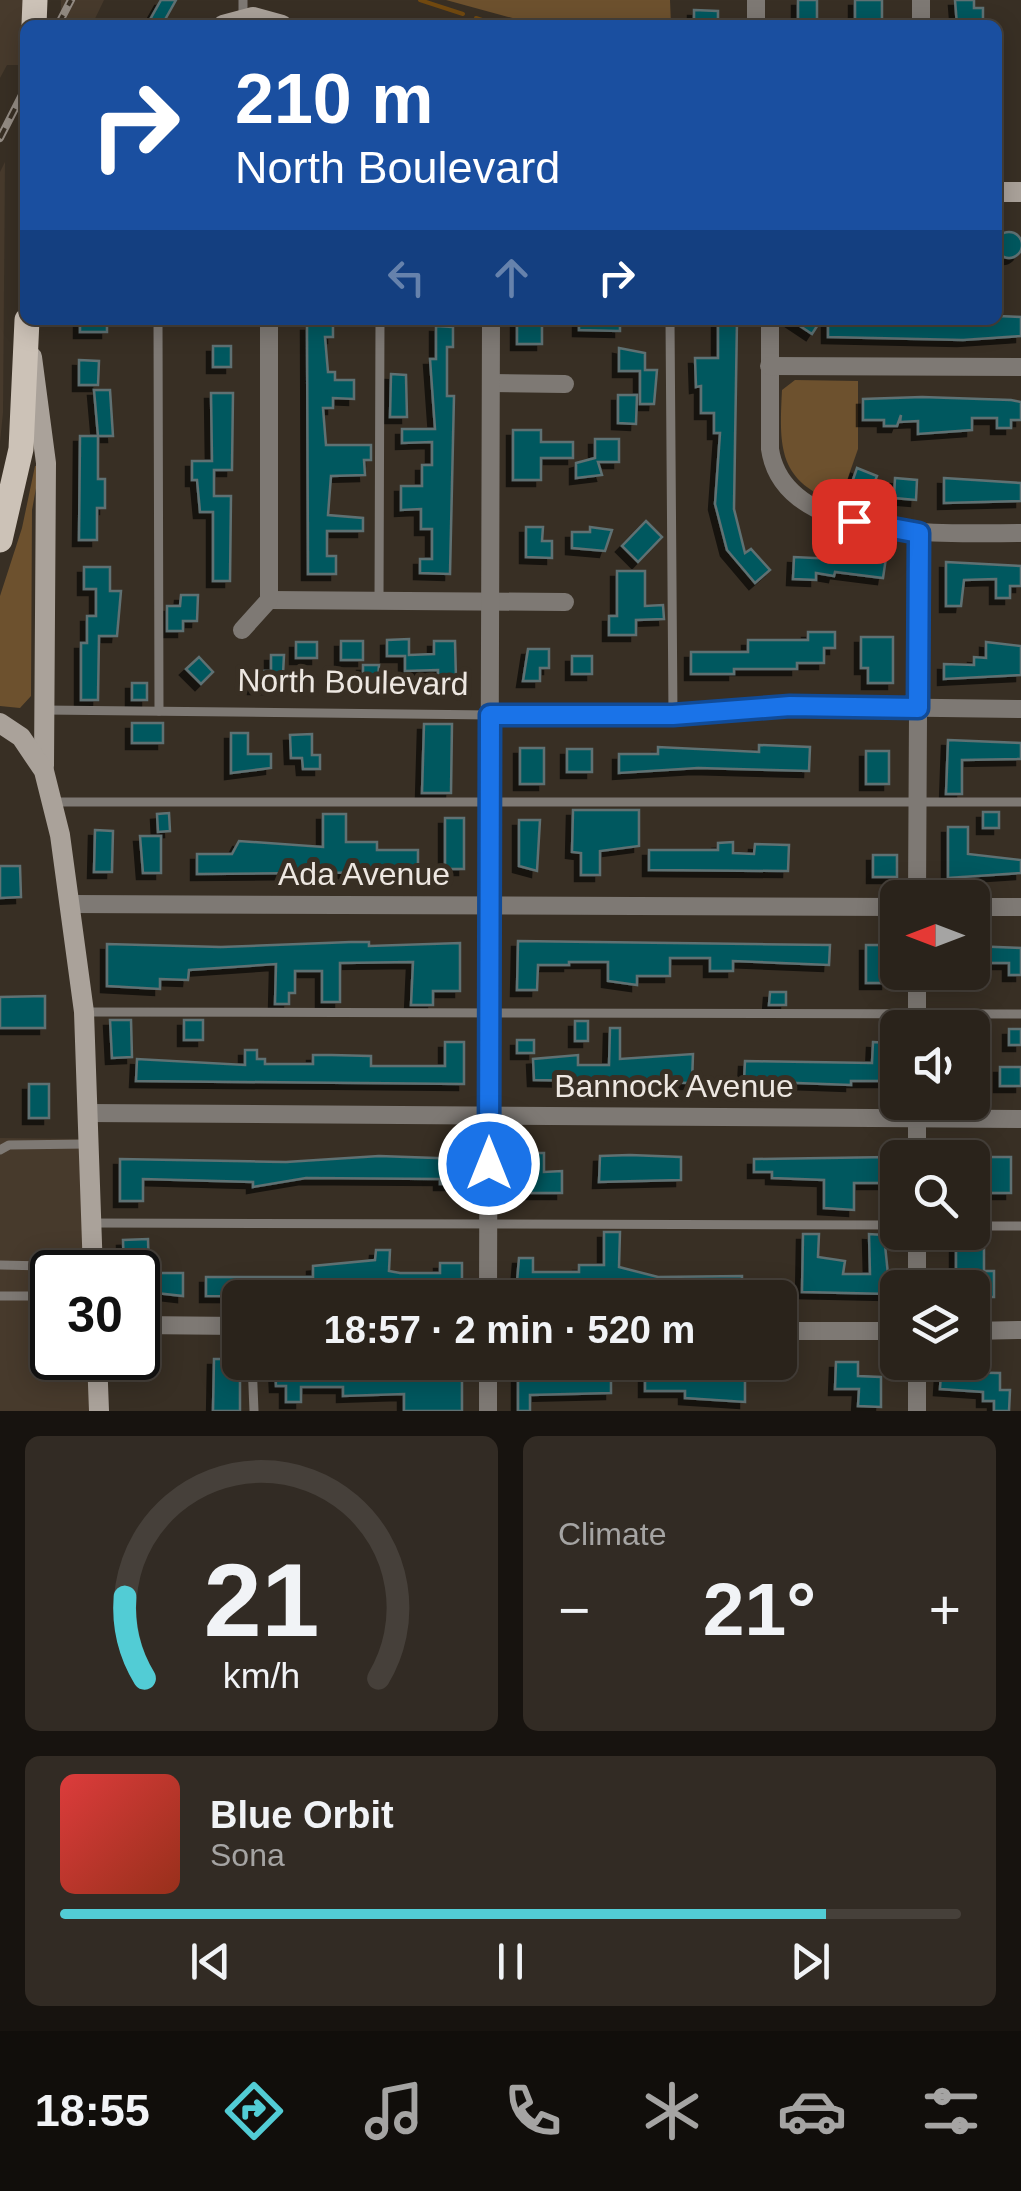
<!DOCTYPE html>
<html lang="en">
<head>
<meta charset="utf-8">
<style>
  body { margin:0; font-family:Helvetica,sans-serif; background:#322b24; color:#f1f3f6; height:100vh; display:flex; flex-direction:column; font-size:38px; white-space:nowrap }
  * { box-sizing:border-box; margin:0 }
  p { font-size:32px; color:#a5a4a3 }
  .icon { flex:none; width:55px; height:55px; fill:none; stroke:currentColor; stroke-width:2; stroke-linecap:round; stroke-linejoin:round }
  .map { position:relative; height:1411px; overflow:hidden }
  .drawer { display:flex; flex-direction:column; gap:25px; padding:25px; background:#17130f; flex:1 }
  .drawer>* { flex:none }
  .hud { position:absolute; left:20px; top:20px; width:982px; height:305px; border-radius:15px; box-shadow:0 5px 25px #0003,0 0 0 2px #46403a; background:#1a4fa0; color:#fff; overflow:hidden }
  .needle { width:65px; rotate:270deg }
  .fabs { position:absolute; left:880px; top:880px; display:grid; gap:20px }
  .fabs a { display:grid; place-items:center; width:110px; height:110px; border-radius:15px; background:#2a231b; box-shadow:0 5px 25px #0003,0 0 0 2px #46403a; font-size:50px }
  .speed { position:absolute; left:30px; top:1250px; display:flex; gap:20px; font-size:50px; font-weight:700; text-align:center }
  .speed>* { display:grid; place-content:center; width:130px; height:130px; border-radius:50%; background:#2a231b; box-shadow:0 5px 25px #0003,0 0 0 2px #46403a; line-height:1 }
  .speed .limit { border:5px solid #111; border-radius:15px; background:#fff; color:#111 }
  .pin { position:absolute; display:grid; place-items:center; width:85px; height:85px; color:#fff; margin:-42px; border-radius:20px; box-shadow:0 5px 15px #0006 }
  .me { position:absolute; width:110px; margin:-55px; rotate:0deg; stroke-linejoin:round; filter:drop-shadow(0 0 8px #0008) }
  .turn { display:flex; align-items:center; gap:35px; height:210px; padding:0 50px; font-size:45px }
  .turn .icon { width:130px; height:130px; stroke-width:2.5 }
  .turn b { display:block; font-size:70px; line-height:85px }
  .lanes { display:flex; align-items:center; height:95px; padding:0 50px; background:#0003; justify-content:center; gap:50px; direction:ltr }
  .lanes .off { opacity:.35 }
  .big { font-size:75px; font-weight:800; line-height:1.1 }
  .drawer .card { flex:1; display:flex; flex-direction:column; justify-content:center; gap:15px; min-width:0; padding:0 35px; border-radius:15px; background:#322b24 }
  .drawer .dial { align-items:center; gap:0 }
  .dial svg { height:260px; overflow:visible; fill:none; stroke:#46403a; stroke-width:7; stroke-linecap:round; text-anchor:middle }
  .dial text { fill:#f1f3f6; stroke:none }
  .song { display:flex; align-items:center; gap:30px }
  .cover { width:120px; height:120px; border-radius:15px; background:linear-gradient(135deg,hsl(0 70% 55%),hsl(10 70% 35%)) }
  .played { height:10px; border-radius:5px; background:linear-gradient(90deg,#52ccd5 85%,#46403a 85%) }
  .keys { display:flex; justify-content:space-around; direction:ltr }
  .heat { display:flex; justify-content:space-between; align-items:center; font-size:55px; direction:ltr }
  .drawer .tiles { flex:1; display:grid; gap:25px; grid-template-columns:1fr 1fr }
  .card:last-child { grid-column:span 2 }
  .trip { position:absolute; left:222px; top:1280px; width:575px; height:100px; border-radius:15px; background:#2a231b; box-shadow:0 5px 25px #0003,0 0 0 2px #46403a; font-weight:800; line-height:100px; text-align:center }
  .tabs { display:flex; height:160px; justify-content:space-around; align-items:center; background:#110e0b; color:#a5a4a3 }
  .tabs .icon { width:70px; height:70px }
  .tabs .current { color:#52ccd5 }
  .tabs b { font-size:45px; color:#f1f3f6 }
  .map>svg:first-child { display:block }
  .built { fill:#473a2c }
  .green { fill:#6d512e }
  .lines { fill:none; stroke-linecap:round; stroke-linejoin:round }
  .stream { stroke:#714910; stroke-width:4 }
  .building { fill:#04585e; stroke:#5f7173; stroke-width:2.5; filter:url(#shadow) }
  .lane { stroke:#7e7974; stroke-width:9 }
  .street { stroke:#7e7974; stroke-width:18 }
  .secondary { stroke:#aaa29a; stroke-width:20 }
  .primary { stroke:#ccc2b7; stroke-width:25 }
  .rail-casing { stroke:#938b83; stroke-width:8 }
  .rail { stroke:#382f24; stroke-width:4; stroke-dasharray:11; stroke-linecap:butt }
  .route-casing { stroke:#114b97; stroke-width:25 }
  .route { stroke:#1a73e8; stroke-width:18 }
  .labels { text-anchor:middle; stroke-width:10; stroke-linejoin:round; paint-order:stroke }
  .street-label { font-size:32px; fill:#ede7e1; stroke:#382f24 }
</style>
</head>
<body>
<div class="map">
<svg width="1021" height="1411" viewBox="0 0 1021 1411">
  <defs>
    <filter id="shadow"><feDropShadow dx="-6" dy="6" stdDeviation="0" flood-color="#0009"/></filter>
  </defs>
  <rect width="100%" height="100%" fill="#382f24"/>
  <!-- built -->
  <g class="built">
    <polygon points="0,0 25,0 23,65 7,65 0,78"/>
    <polygon points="61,0 104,0 92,25 61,25"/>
    <polygon points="5,162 3,413 0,442 0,172"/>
    <polygon points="0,1138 88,1139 93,1272 52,1272 52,1358 97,1358 99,1411 0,1411"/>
  </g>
  <!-- green -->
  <g class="green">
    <polygon points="446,0 670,0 671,25 538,25"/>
    <path d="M795,380L858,381V449L839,503C778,482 779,448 782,390Z"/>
    <polygon points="35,466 40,466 32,510 31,696 20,708 0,706 0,596 22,528"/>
  </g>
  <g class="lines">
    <!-- stream -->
    <g class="stream">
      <polyline points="420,0 463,14"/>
      <polyline points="476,18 497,25"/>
    </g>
  </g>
  <!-- building -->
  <g class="building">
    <polygon points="161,0 176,0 162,25 147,25"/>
    <rect x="798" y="0" width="19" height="25"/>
    <rect x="855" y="0" width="27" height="21"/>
    <polygon points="955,0 974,0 974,8 983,8 983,25 957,25"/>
    <polygon points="694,10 718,11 718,25 694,25"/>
    <circle cx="1009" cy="245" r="13"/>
    <polygon points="998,316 1021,317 1021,336 963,340 828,337 828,320 998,320"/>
    <rect x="80" y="320" width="27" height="12"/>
    <rect x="517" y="320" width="25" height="24"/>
    <polygon points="579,320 620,320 620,331 579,330"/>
    <polygon points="718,320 737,320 734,509 745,553 751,549 770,570 755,583 727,550 715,504 720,433 714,433 714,413 701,413 701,386 696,387 695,358 718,358"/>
    <polygon points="791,320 821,320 812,334"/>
    <polygon points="307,325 333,325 333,337 325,337 328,372 335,372 335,380 354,380 354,399 333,398 333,408 323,408 326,445 371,445 371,460 364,460 365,475 331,476 328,515 363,518 363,531 327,531 327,556 336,556 336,574 308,574"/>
    <polygon points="436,326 453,327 453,347 447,347 447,396 454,396 450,574 420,573 420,559 432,559 432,529 421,529 421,509 401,510 401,486 422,486 422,465 432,465 432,442 402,443 402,429 435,429 430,359 436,359"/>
    <rect x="213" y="346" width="18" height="21"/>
    <polygon points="619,348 645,353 645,370 657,370 654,404 640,404 640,371 619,371"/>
    <polygon points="79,360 99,361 98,385 79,385"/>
    <polygon points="391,374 406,375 407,417 390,417"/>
    <polygon points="94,390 110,390 113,436 98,436"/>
    <polygon points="211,393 233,393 232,470 214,470 214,496 231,496 230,581 213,581 213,512 200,512 197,480 192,480 192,461 212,461"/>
    <polygon points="618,395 637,395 636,424 618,423"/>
    <polygon points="922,397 1011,400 1021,402 1021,420 1011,420 1011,428 997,428 997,418 972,418 972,430 918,434 918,421 900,422 901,415 897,426 884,426 884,420 863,420 863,399"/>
    <polygon points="513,430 541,430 541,442 573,442 573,458 541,458 541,480 513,480"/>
    <polygon points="80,436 98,436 98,479 105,479 105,508 97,508 97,540 79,540"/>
    <polygon points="595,439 619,439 619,462 598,462 602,475 576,478 576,463 595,458"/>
    <polygon points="857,468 877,476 868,499 849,491"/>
    <polygon points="895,478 917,480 916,500 894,498"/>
    <polygon points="944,478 1021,483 1021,501 944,503"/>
    <polygon points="646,521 662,537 638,562 622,546"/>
    <polygon points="526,527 543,527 542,541 552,541 552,558 526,557"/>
    <polygon points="590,527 612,530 605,551 572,548 572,532 590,532"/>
    <polygon points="837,554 886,558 883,578 835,572 834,576 816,573 816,580 793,579 794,557 836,559"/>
    <polygon points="946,562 1021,566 1021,586 1010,586 1010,598 996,598 996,579 964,580 961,606 946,606"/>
    <polygon points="84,567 110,567 110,591 121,591 117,636 99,636 98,700 81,700 81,643 87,643 87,616 96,616 96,589 84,589"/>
    <polygon points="617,571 645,571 645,606 663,605 664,619 636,620 636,635 609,635 609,616 617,616"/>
    <polygon points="181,595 198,595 197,621 183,621 183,631 167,631 167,606 180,606"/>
    <polygon points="808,632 835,632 835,648 824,648 824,663 797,663 797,669 734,669 734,674 691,674 691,652 748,652 748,640 808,640"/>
    <polygon points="861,637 893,637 893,683 868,683 868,668 861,668"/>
    <polygon points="409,639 409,655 434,654 434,641 455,641 456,679 438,679 438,670 405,671 405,656 387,656 387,640"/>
    <rect x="341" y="641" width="22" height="19"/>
    <rect x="296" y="642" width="21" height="16"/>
    <polygon points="986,642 1021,646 1021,675 944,679 944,664 974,665 974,657 986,658"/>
    <polygon points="528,649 549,649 549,668 540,668 540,681 523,681"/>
    <polygon points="271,655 284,655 283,674 273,674 273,688 254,688 254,671 271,671"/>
    <rect x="572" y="656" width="20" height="18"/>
    <polygon points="199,657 213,672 201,684 186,669"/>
    <polygon points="363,665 379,665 378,680 363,680"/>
    <rect x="132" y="683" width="15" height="17"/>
    <rect x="132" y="723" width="31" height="20"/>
    <polygon points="424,724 452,724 451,793 422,793"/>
    <polygon points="231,733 248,733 248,754 271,754 271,768 231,773"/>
    <polygon points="312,734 312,755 320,755 320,769 303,769 302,758 291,758 290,735"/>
    <polygon points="948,740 1021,743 1021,759 962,760 962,794 946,794"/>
    <polygon points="759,745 810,747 809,771 698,768 619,773 619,754 658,754 658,747 759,752"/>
    <rect x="520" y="748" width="24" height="36"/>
    <rect x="567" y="749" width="25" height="23"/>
    <rect x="866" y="751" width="23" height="33"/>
    <polygon points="573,810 639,810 639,846 600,851 600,875 581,875 581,853 572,852"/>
    <rect x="983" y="812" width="16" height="16"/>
    <polygon points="169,813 170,831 158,832 157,814"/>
    <polygon points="323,814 346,814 346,842 377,842 377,850 418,850 418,872 197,874 197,854 232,854 239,841 323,847"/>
    <rect x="445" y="818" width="19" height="51"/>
    <polygon points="519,820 540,820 537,871 519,866"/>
    <polygon points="948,827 968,827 968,854 1021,860 1021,873 948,878"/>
    <polygon points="95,830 113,831 112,872 94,872"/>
    <polygon points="140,836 161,836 161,873 143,873"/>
    <polygon points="733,842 733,853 754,854 755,844 789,845 788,871 649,870 649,850 718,850 718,843"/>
    <rect x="873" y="855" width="24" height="22"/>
    <polygon points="0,866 20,866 21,897 0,898"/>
    <polygon points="518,941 830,945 829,965 733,961 733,971 710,971 710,958 670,958 670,976 637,976 637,985 608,981 608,962 569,962 569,965 538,965 537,990 517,990"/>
    <polygon points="351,942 369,942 369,946 460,943 460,991 433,991 433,1005 411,1005 413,962 340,963 340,1002 322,1002 322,971 295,971 295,993 289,993 289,1004 275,1004 276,964 189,970 188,980 160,979 160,989 107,986 107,944 221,947"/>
    <rect x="866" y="945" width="21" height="38"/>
    <polygon points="972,946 1021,948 1021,975 1009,975 1009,963 972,963"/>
    <polygon points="770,992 786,992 786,1005 769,1005"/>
    <polygon points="45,996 45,1028 0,1028 0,997"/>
    <polygon points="110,1020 131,1020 132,1057 112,1058"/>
    <rect x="184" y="1020" width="19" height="20"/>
    <rect x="575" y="1021" width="13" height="20"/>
    <polygon points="610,1028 620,1028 620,1059 693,1054 692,1083 534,1080 533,1059 578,1055 578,1065 609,1065"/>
    <rect x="1009" y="1029" width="12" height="16"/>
    <rect x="517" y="1040" width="17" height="13"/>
    <polygon points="445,1042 464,1042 464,1084 136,1081 137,1059 245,1065 245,1050 257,1050 257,1059 265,1059 265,1064 313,1064 313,1055 331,1055 371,1056 371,1066 445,1066"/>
    <polygon points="873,1042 889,1043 888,1081 851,1081 851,1085 744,1081 745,1061 872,1063"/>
    <polygon points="972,1056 986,1067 972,1084"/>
    <rect x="1000" y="1067" width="21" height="19"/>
    <rect x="29" y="1084" width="20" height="34"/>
    <polygon points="527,1153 544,1153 544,1172 562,1171 562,1193 527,1193"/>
    <polygon points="630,1155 681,1157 681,1180 599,1182 600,1156"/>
    <polygon points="379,1156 464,1159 464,1184 440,1184 440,1179 306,1178 253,1187 253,1182 143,1179 143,1201 120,1201 120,1159 286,1162"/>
    <polygon points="888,1157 888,1183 854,1183 854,1210 824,1208 824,1180 772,1178 772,1172 754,1172 754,1159"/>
    <rect x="980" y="1157" width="31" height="36"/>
    <polygon points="604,1232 620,1232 619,1267 658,1277 742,1276 742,1295 516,1294 519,1258 533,1258 533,1272 579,1272 579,1265 604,1265"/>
    <polygon points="956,1232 984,1234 984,1271 994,1271 994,1297 972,1297 972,1288 946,1288 946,1271 956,1271"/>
    <polygon points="803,1234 819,1234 818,1257 845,1261 843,1274 870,1274 869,1234 884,1235 890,1294 802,1292"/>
    <polygon points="148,1239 149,1273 183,1273 183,1296 138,1291 138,1272 124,1272 123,1240"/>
    <polygon points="376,1250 390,1250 389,1271 400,1273 440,1273 440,1263 462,1263 462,1288 434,1288 434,1294 371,1291 371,1297 206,1296 206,1277 313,1277 313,1266 375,1260"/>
    <polygon points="214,1359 240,1359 240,1411 213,1411"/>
    <polygon points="836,1362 858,1362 858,1376 881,1377 881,1407 858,1406 859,1389 835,1389"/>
    <polygon points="589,1364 611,1364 611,1393 530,1395 530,1411 518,1411 518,1368 589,1370"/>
    <polygon points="275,1366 336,1368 336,1374 374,1371 374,1366 462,1367 462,1411 404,1411 404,1394 343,1396 343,1387 301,1387 301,1402 286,1402 286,1386 276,1386"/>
    <polygon points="745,1371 745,1402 685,1398 685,1391 645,1391 645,1372"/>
    <polygon points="941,1372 1000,1373 1000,1390 1010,1390 1009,1411 994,1411 994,1401 983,1401 983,1392 940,1389"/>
  </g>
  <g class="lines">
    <!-- lane -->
    <g class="lane">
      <polyline points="243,0 243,17"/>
      <polyline points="158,320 159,711"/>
      <polyline points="670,320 673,715"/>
      <polyline points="379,602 380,320"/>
      <polyline points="44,710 491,715"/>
      <polyline points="54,802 1021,802"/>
      <polyline points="84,1012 1021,1014"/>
      <polyline points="0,1150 9,1145 88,1144"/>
      <polyline points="91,1223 898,1225"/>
      <polyline points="972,1226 1021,1226"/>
      <polyline points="0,1265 92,1267"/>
      <polyline points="0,1296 52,1296"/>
      <polyline points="252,1362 254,1411"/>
    </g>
    <!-- street -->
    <g class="street">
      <polyline points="756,25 756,0"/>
      <polyline points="921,25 921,0"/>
      <path d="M770,320V449C784,544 950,533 1021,533"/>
      <polyline points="769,366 1021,367"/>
      <polyline points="491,383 565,384"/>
      <polyline points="269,600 565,602"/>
      <polyline points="242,630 269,600 269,320"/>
      <polyline points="491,715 673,715 789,706 1021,709"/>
      <polyline points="917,898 919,533"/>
      <polyline points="71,904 898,907"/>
      <polyline points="972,907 1021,907"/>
      <polyline points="917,1028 917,972"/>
      <polyline points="917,1102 917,1158"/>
      <polyline points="87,1113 1021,1119"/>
      <polyline points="917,1232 917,1288"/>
      <polyline points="488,1298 491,320"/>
      <polyline points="138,1325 240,1326"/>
      <polyline points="780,1331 898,1331"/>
      <polyline points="972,1331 1021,1330"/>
      <polyline points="488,1362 488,1411"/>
      <polyline points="917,1411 917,1362"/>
    </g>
    <!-- secondary -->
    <g class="secondary">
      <polyline points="223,25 253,17 282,25"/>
      <polyline points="998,192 1021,192"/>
      <polyline points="32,357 46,463 44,766"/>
      <polyline points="0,723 21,737 44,771 60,835 84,1012 93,1272"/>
      <polyline points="97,1358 99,1411"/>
    </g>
    <!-- primary -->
    <g class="primary">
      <polyline points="34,25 35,0"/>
      <polyline points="0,540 21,449 27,320"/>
    </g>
    <!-- rail casing -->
    <g class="rail-casing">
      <g id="rail">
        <polyline points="58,25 71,0"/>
        <polyline points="0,138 25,89"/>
      </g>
    </g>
    <!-- rail -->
    <use href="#rail" class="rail"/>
  </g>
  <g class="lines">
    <!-- route casing -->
    <g class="route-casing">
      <polyline id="route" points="489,1164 490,715 673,715 790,706 918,708 919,533 854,521"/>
    </g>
    <!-- route -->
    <use href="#route" class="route"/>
  </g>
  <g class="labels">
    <!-- street labels -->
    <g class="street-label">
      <text transform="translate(353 682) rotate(1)" y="11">North Boulevard</text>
      <text x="364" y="885">Ada Avenue</text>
      <text x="674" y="1097">Bannock Avenue</text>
    </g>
  </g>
</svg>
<div class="fabs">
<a><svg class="needle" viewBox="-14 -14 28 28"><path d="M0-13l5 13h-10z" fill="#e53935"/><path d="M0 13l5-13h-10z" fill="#a5a4a3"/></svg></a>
<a><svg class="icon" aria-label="sound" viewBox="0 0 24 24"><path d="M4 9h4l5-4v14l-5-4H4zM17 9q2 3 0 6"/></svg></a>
<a><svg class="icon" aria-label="search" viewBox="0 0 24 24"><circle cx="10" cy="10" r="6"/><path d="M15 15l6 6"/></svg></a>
<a><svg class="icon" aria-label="layers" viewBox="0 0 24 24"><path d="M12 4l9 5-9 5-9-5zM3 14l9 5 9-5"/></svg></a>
</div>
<div class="speed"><div class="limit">30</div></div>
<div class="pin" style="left:854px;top:521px;background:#d93025"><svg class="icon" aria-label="arrive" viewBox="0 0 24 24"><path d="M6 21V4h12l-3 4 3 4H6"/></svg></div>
<svg class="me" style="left:489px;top:1164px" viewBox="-20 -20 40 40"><circle r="17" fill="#1a73e8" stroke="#fff" stroke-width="3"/><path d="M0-11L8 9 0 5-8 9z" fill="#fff"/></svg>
<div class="trip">18:57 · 2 min · 520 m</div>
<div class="hud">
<div class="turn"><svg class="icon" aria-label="right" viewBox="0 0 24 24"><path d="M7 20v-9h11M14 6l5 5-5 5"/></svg><div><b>210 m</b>North Boulevard</div></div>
<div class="lanes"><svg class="icon off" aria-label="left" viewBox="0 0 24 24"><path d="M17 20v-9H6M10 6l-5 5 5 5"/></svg><svg class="icon off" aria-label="ahead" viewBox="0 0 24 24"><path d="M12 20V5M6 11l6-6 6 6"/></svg><svg class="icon" aria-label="right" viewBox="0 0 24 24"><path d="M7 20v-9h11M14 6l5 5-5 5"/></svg></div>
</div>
</div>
<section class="drawer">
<div class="tiles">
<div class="card dial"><svg viewBox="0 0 100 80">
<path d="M14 69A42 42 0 1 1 86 69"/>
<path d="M14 69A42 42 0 0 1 8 44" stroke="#52ccd5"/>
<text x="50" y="56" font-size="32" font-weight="700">21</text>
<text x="50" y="72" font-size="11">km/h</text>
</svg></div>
<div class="card"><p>Climate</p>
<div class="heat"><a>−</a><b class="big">21°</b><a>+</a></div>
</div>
<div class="card">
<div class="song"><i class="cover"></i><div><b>Blue Orbit</b><p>Sona</p></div></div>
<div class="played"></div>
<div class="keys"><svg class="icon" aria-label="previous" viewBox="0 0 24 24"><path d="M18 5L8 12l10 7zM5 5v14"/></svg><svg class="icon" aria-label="pause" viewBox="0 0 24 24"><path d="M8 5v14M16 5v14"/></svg><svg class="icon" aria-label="next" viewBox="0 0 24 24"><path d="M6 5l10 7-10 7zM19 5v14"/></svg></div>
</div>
</div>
</section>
<nav class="tabs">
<b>18:55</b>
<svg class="icon current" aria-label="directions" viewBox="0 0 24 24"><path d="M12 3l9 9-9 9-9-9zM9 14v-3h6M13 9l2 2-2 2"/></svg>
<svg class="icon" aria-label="music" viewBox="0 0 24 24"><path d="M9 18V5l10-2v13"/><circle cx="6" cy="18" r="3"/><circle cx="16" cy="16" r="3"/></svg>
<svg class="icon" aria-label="phone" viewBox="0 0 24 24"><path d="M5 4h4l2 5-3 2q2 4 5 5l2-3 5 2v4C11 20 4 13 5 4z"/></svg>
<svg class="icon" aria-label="climate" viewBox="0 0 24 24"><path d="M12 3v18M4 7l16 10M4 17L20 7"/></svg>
<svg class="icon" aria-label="car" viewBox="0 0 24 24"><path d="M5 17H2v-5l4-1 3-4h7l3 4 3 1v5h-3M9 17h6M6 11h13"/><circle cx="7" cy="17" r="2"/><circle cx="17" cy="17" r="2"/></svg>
<svg class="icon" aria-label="filters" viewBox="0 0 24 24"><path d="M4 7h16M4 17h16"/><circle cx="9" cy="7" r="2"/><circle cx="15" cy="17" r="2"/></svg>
</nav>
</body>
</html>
